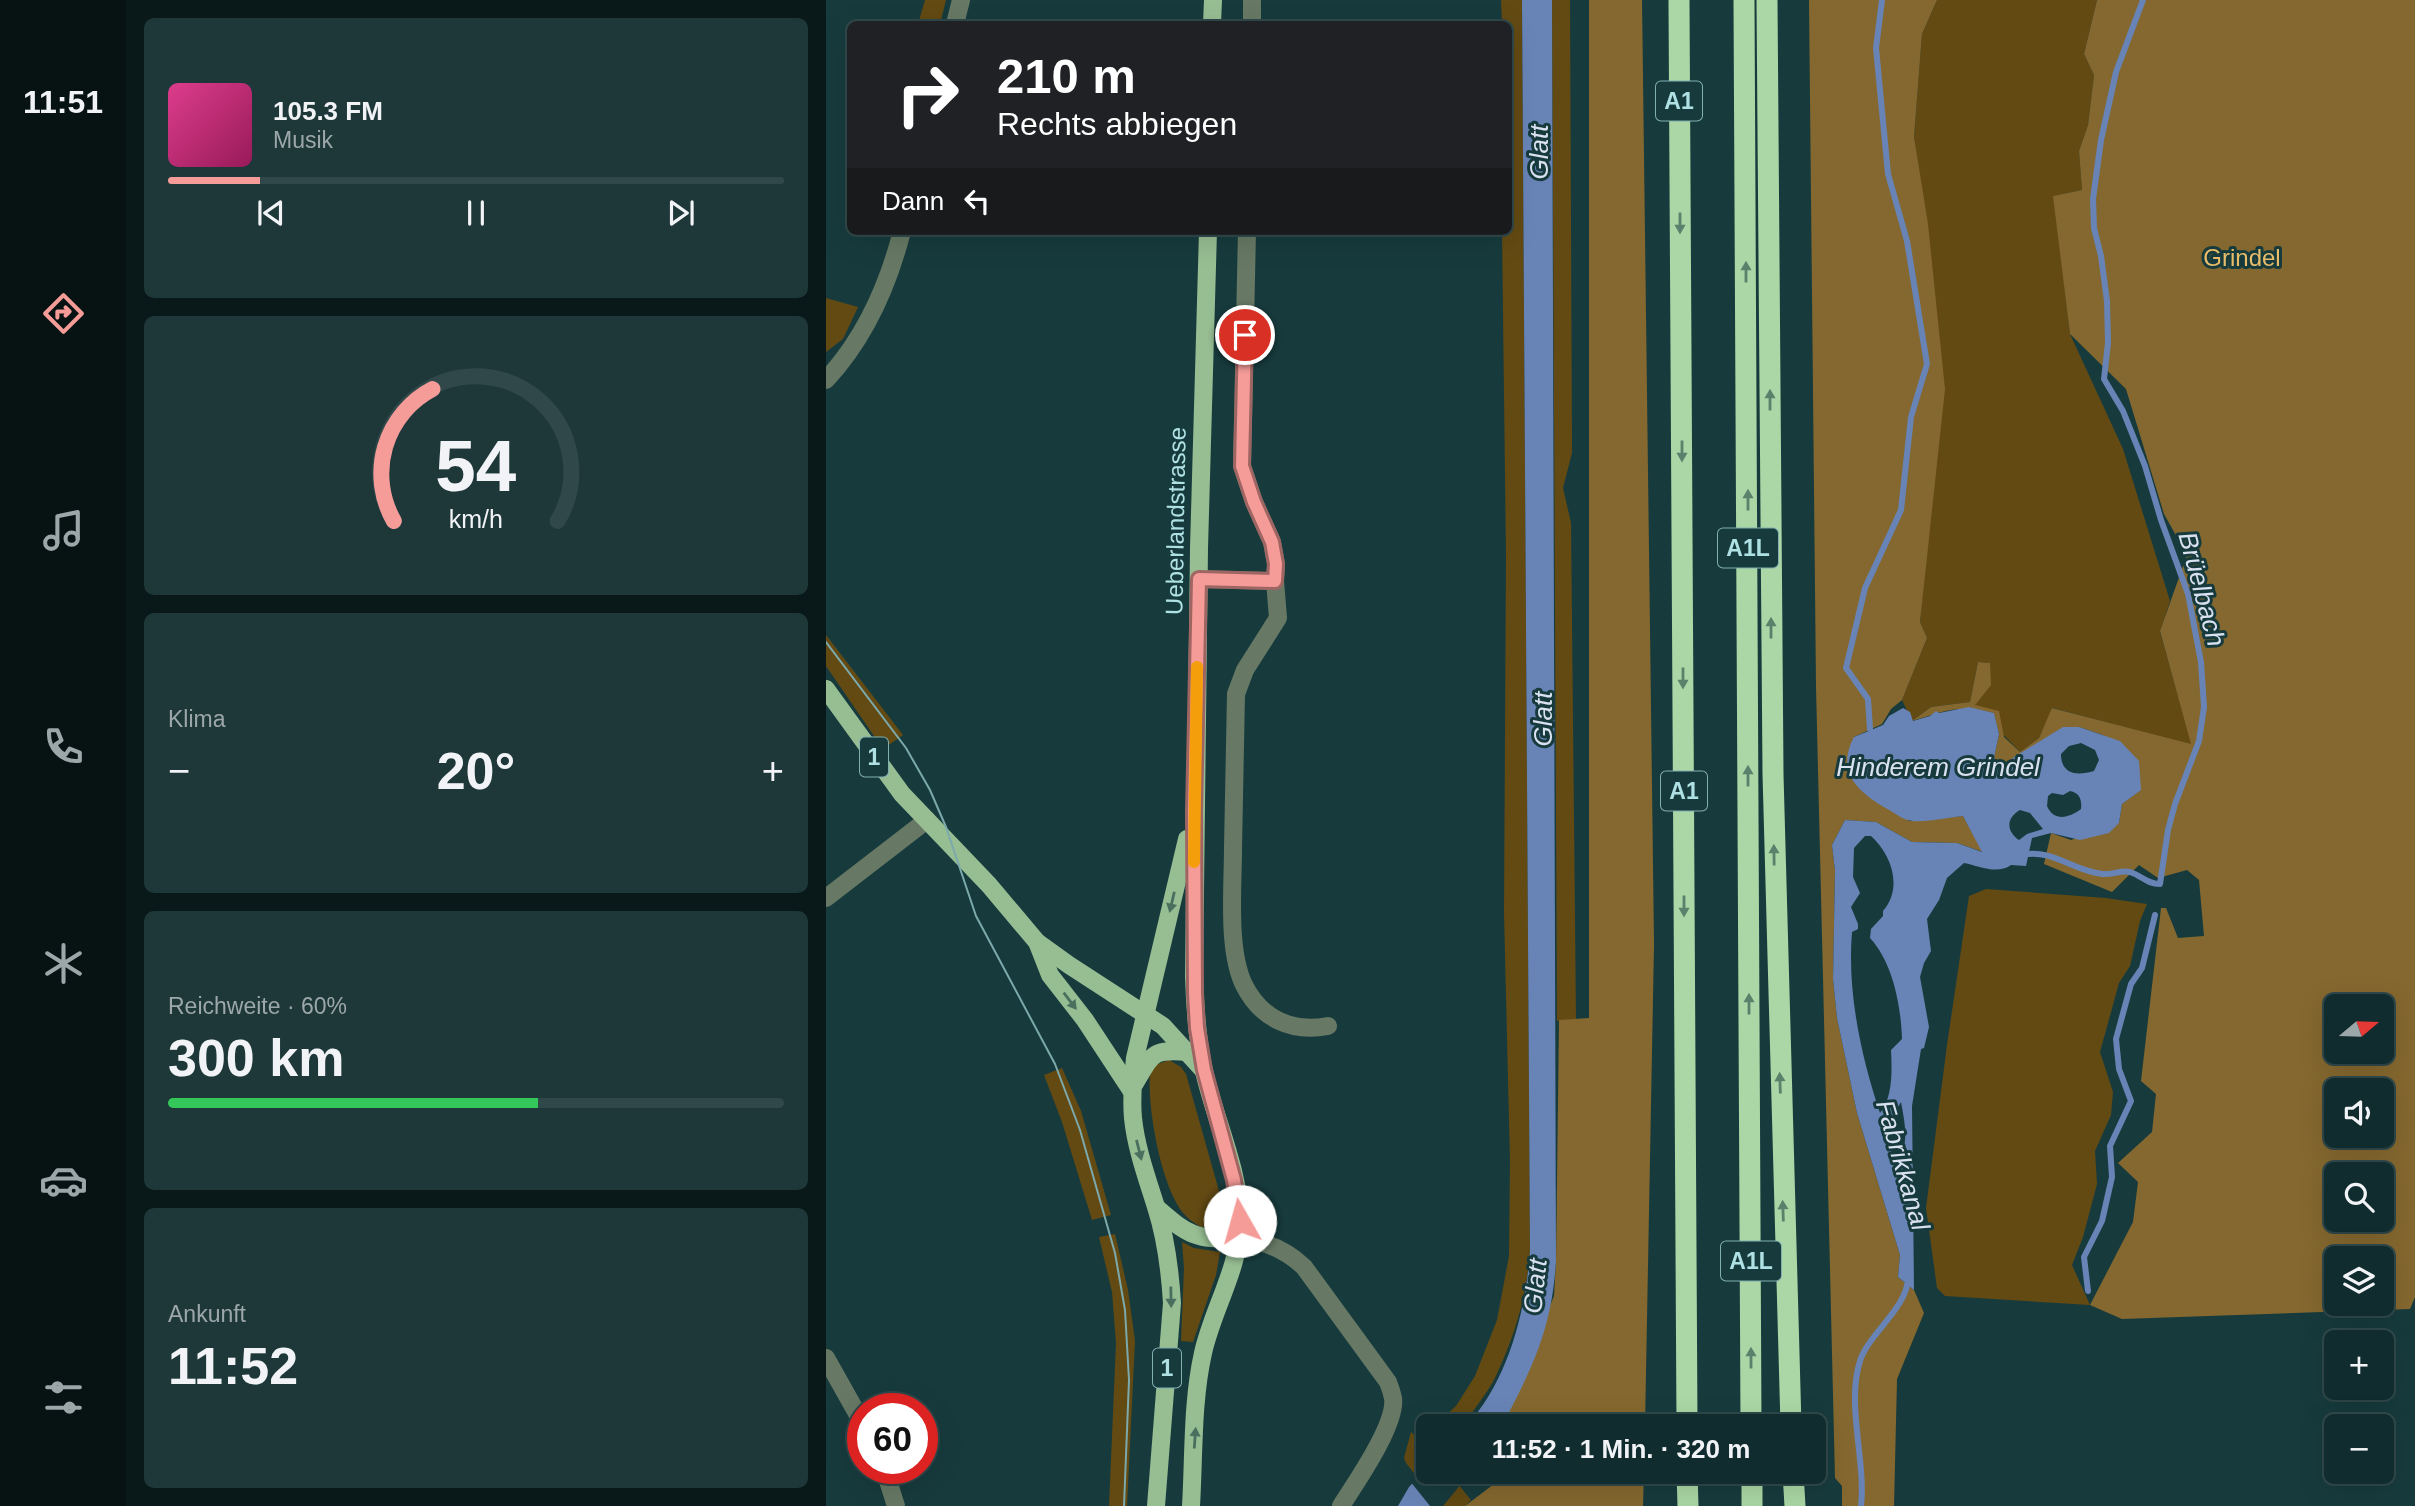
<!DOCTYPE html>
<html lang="de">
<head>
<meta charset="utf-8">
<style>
  body { margin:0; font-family:Arial,sans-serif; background:#1e383a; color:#f1f3f6; height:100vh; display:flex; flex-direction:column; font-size:26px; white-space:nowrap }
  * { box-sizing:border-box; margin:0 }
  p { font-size:23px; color:#9ca7aa }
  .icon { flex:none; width:38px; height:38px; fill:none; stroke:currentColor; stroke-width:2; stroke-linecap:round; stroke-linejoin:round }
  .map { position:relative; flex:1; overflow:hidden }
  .panel { display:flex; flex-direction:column; gap:18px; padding:18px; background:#091819; width:700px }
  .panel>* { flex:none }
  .banner { position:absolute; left:21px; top:21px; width:665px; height:214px; border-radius:10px; box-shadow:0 7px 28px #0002,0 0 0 2px #30484a; background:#202124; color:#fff; overflow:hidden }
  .needle { width:46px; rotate:71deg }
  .tools { position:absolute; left:1498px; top:994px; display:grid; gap:14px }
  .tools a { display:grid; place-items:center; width:70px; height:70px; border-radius:10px; background:#112c2e; box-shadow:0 7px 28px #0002,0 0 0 2px #30484a; font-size:35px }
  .speed { position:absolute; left:21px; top:1393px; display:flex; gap:14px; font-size:35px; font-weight:700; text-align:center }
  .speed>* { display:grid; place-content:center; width:91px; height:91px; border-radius:50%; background:#112c2e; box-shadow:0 7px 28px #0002,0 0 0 2px #30484a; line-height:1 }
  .speed .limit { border:10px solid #d22; background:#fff; color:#111 }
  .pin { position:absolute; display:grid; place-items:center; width:60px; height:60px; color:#fff; margin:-30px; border:4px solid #fff; border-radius:50%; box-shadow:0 2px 7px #0007 }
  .me { position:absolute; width:77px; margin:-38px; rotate:353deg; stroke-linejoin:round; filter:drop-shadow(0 0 5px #0008) }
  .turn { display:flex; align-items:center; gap:24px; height:147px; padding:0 35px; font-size:32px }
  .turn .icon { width:91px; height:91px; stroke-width:2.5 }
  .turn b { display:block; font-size:49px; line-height:60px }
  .then { display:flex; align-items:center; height:66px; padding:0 35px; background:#0003; gap:14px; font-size:26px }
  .big { font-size:52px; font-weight:600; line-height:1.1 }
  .panel .widget { flex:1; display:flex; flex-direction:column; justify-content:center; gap:10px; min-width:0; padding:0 24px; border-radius:10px; background:#1e383a }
  .panel .dial { align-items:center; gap:0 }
  .dial svg { height:182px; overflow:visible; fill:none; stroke:#30484a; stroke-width:7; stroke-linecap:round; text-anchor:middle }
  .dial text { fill:#f1f3f6; stroke:none }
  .song { display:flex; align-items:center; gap:21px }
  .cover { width:84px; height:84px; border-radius:10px; background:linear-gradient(135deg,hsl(330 70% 55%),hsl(330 70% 35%)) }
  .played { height:7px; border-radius:4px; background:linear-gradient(90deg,#f59b98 15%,#30484a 15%) }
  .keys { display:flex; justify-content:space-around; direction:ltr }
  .heat { display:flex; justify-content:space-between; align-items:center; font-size:38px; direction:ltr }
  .charge { height:10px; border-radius:5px; background:linear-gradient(90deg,#34c759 60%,#30484a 0) }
  .trip { position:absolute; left:590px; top:1414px; width:410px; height:70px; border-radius:10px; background:#112c2e; box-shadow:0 7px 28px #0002,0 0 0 2px #30484a; font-weight:600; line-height:70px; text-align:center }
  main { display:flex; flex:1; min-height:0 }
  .menu { display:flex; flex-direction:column; width:126px; justify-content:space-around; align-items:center; background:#071212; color:#9ca7aa }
  .menu .icon { width:49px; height:49px }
  .menu .active { color:#f59b98 }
  .menu b { font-size:32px; color:#f1f3f6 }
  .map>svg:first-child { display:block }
  .green { fill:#634a13 }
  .forest { fill:#85682f; fill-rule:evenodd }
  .water { fill:#6884b6; fill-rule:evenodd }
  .pier { fill:#173b3d }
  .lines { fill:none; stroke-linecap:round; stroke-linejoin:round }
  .stream { stroke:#6884b6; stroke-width:6 }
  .minor { stroke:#677965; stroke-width:18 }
  .major { stroke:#97bd93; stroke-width:18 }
  .highway { stroke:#aad7a5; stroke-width:21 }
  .tram { stroke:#7ca9ac; stroke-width:2 }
  .oneway { fill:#59816c }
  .oneway2 { fill:#4a6f5f }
  .route-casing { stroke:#9f6563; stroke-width:18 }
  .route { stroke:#f59b98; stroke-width:12 }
  .slow { stroke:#f59e0b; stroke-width:12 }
  .labels { text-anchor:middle; stroke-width:6; stroke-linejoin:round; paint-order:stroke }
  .shield { fill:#173b3d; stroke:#81afb2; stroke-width:2 }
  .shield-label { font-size:23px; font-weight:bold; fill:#afe1e4 }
  .park-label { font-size:24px; fill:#e8bc68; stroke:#173b3d }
  .street-label { font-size:24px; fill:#afe1e4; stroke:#173b3d }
  .water-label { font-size:26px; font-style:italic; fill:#dae2f2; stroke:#173b3d }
</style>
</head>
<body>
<main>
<nav class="menu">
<b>11:51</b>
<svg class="icon active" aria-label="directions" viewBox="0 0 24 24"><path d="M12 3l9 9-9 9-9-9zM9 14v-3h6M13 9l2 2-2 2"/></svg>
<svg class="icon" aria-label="music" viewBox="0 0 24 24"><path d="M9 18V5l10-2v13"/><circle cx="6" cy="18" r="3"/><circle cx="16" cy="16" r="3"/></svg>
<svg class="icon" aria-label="phone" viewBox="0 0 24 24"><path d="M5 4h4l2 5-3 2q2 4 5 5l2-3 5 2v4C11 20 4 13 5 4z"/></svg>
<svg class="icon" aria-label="climate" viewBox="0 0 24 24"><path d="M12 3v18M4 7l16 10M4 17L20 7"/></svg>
<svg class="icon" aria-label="car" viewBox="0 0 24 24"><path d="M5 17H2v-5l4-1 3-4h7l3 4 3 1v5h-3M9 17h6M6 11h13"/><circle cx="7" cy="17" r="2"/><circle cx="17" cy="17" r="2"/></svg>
<svg class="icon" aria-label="filters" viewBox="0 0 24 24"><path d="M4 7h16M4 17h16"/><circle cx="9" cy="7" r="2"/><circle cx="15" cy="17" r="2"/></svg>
</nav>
<section class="panel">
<div class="widget">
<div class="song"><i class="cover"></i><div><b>105.3 FM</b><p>Musik</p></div></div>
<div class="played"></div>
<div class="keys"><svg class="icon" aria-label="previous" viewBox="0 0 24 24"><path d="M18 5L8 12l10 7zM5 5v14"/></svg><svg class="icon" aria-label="pause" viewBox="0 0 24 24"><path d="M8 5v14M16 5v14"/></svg><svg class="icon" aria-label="next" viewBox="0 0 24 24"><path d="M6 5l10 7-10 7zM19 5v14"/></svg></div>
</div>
<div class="widget dial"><svg viewBox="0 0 100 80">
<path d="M14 69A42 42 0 1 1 86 69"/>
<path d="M14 69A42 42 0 0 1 31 11" stroke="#f59b98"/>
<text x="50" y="56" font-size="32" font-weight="700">54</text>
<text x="50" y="72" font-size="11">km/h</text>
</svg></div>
<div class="widget"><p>Klima</p>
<div class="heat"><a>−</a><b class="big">20°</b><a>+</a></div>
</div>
<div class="widget"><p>Reichweite · 60%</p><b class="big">300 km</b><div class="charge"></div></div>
<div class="widget"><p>Ankunft</p><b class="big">11:52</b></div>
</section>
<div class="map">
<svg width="1589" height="1506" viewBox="0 0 1589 1506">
  <rect width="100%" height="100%" fill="#173b3d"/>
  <!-- green -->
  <g class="green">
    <polygon points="99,0 120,0 114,24 92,24"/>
    <path d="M675,0H696L704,1251C701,1296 689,1335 670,1376C661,1394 647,1410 637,1426H629L619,1416L630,1406L649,1376L671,1320L683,1256L684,1161L678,913L680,556L676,231H682V24H676Z"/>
    <polygon points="726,0 744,0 746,453 737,488 745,523 750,1019 731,1021"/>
    <polygon points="1111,0 1271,0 1258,54 1268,75 1262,125 1253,151 1256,190 1228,196 1244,334 1297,449 1344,601 1334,632 1366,745 1227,708 1213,738 1194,752 1149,705 1163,663 1152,662 1144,702 1105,707 1086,721 1076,700 1101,638 1094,622 1099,569 1092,166 1088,137 1096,34"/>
    <polygon points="0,298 32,307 17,339 0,352"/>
    <polygon points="0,635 77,735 57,749 0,666"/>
    <polygon points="1160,889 1280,898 1321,904 1314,921 1304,966 1293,983 1274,1052 1287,1092 1285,1115 1269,1151 1271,1184 1257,1237 1246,1265 1264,1305 1119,1296 1111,1288 1100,1208 1121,1045 1143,896"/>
    <path d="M343,1060L355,1067L360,1074L397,1205C397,1220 389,1226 375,1227C369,1223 363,1220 358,1214C335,1187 321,1107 324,1072L329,1065Z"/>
    <polygon points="236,1068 255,1111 285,1215 266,1220 236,1122 218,1075"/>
    <polygon points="289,1234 302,1290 309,1341 301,1506 283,1506 290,1343 286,1292 273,1237"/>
    <polygon points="356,1242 368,1248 394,1252 390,1275 367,1342 355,1341 358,1268"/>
    <polygon points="585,1432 602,1448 602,1472 622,1472 645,1500 639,1506 614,1506 580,1463 578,1458"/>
  </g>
  <!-- forest -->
  <g class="forest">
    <polygon points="763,0 816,0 828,944 819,1426 675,1426 728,1296 730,1261 733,1020 763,1018"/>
    <polygon points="983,0 1111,0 1096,34 1088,137 1102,224 1119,389 1094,622 1101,638 1076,700 1065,709 1056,724 1028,737 1083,821 1137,816 1157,852 1131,843 1086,842 1050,822 1019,820 1006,845 1009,871 1007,979 1011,1018 1031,1113 1074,1255 1072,1277 1088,1290 1098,1313 1071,1379 1068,1506 1016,1506 1016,1486 1009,1478 990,686"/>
    <path d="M1271,0H1589V1297L1584,1309L1296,1319L1264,1305L1307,1222L1312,1182L1292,1163L1326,1132L1330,1094L1315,1081L1335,908H1340L1352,938L1378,936L1373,880L1361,870L1332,878L1313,865L1286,892L1218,864L1225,833L1245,840L1293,823L1296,804L1314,790L1277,735L1253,727L1188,757L1182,764L1176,765L1168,758L1173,734L1168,713C1132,704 1120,711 1086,721L1105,707L1144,702L1152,662L1164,663L1165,685L1149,705L1173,711L1178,737L1194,752L1213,738L1226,708L1365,744L1334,631L1361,555L1338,514L1300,389L1244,334L1227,196L1256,190L1253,151L1262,125L1268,75L1258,54ZM1510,1006H1556V1052H1510ZM1510,1090H1556V1136H1510ZM1510,1174H1556V1220H1510ZM1510,1258H1556V1304H1510Z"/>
    <polygon points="661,1472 818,1472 817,1506 639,1506 668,1484"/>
  </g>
  <!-- water -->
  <g class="water">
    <path d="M696,0H726L730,1261C726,1326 709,1363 679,1420L675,1426H640C682,1382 700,1310 704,1251Z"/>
    <path d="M1143,707L1168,713L1173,734L1168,758L1176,765L1182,764L1188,757L1237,727H1253L1294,741L1313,761L1315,790L1296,804L1293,823L1283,833L1254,840L1225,833L1206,838L1200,866L1185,865C1171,875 1153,866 1138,863L1121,878L1113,900L1101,919L1105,951L1098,963L1094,977L1103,1027L1098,1048L1095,1049L1086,1106L1088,1290L1072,1277L1074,1255L1031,1113L1011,1018L1007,979L1009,871L1006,845L1019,820L1050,822L1086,842L1131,843L1156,852L1137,816C1123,817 1095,824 1082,820C1076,819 1069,813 1063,810C1033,793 1009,773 1028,737L1057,725L1063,716L1077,708L1084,712L1087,721L1104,716L1110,711L1113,713ZM1255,743L1269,750L1273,760L1268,771C1252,776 1235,775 1235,754L1243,746ZM1244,791C1254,793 1256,800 1255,809C1243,818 1228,822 1221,806L1222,796L1226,793L1237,795ZM1194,810L1204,813L1217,829L1201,834L1193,840C1180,831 1180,818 1194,810ZM1039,836H1045C1066,855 1077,888 1057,911V916L1045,929L1044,938C1067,963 1075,1006 1076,1039L1065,1050C1066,1070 1067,1097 1054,1113C1035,1056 1021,992 1026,932L1032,929V924L1025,907L1034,893L1027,877L1028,848ZM1075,1102C1078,1119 1085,1147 1070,1160L1056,1135Z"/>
    <polygon points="602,1467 613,1506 572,1506 583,1487"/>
  </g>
  <!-- pier -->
  <polygon class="pier" points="602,1463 602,1472 645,1472 617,1506 604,1506 584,1481"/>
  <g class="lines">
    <!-- stream -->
    <g class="stream">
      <polyline points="1044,729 1042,699 1020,668 1039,588 1075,510 1085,417 1101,364 1081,241 1062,174 1050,48 1056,0"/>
      <path d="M1197,855C1225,848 1249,872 1277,874C1285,875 1296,870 1304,872C1316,876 1321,884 1334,884L1342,830L1349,804L1373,741L1378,707L1375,662L1362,594L1335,520L1319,466L1297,411L1278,379L1282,343L1281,301L1275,256L1268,228L1267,199L1275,140L1290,72L1317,0"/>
      <polyline points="1262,1291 1258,1257 1276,1221 1286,1177 1284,1146 1305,1101 1293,1069 1290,1039 1305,984 1316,968 1329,915"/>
      <path d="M1035,1506C1040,1460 1020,1405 1034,1361C1041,1336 1082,1307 1082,1278"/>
    </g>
    <!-- minor -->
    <g class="minor">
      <polyline points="129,24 135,0"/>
      <polyline points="426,24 426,0"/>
      <path d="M421,231L416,466L428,502L446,542L450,564L449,581L452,618L419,670L410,694C409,745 408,797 407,848C407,888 401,950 418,985C435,1019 466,1033 502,1026"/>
      <path d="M0,380C39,338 62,286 76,231"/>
      <polyline points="373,579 449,581"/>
      <polyline points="0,898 101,820"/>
      <path d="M412,1239C438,1240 460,1250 478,1267L562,1382C564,1387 566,1393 567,1398C571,1424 529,1484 515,1506"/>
      <polyline points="0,1358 37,1424"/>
      <polyline points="58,1468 70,1506"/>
    </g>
    <!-- major -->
    <g class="major">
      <polyline points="386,24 387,0"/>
      <polyline points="0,689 76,794 163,885 211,942 243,965 337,1026 378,1071"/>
      <polyline points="211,942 224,975 259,1020 305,1090"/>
      <path d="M309,1083C327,1053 326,1049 362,1052"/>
      <path d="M331,1208C363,1236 369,1239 412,1239"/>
      <path d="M330,1506L346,1303C344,1270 340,1238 330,1207C321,1178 310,1148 307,1118C305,1098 307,1078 309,1058L361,839"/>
      <path d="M365,1506C368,1456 366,1402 377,1353C387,1308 414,1268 414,1220C413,1169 389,1120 378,1071C371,1040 369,1008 368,976L373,548L382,231"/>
    </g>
    <!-- highway -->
    <g class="highway">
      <polyline points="853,0 861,1426"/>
      <polyline points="918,0 925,1426"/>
      <polyline points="941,0 947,774 965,1426"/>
      <polyline points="861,1472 862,1506"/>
      <polyline points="926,1472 926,1506"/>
      <polyline points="967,1472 969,1506"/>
    </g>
    <!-- tram -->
    <polyline class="tram" points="0,642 80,748 104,790 120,827 150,916 229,1064 254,1130 289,1253 299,1310 303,1380 298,1506"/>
  </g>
  <!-- one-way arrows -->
  <defs><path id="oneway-solid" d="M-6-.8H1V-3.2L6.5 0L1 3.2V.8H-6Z" transform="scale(1.75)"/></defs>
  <g class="oneway">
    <use href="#oneway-solid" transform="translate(854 223) rotate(90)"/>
    <use href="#oneway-solid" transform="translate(920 272) rotate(-90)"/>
    <use href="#oneway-solid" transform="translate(944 400) rotate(-90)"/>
    <use href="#oneway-solid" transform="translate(856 451) rotate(90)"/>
    <use href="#oneway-solid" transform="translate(922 500) rotate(-90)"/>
    <use href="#oneway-solid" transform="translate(945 628) rotate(-90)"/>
    <use href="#oneway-solid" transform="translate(857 678) rotate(90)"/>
    <use href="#oneway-solid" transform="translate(922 776) rotate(-90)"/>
    <use href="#oneway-solid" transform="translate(948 855) rotate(-91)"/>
    <use href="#oneway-solid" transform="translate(858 906) rotate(90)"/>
    <use href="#oneway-solid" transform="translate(923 1004) rotate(-90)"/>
    <use href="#oneway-solid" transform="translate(954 1083) rotate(-92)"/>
    <use href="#oneway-solid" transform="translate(957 1211) rotate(-92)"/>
    <use href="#oneway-solid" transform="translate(925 1358) rotate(-90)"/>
  </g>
  <g class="oneway2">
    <use href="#oneway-solid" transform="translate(346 902) rotate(103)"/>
    <use href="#oneway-solid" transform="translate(244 1001) rotate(53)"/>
    <use href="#oneway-solid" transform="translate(313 1150) rotate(76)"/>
    <use href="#oneway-solid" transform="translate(345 1297) rotate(89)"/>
    <use href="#oneway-solid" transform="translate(369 1438) rotate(-86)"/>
  </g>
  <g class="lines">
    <!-- route casing -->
    <g class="route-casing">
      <polyline id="route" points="414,1221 408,1180 378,1070 371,1028 369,993 368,812 373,579 449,581 450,564 446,542 428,502 416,466 419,335"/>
    </g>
    <!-- route -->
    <use href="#route" class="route"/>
    <!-- slow -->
    <polyline class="slow" points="368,862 371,667"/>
  </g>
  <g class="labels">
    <!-- shield labels -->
    <g class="shield">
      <rect x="830" y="81.5" width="46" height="39" rx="5"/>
      <rect x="892" y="528.5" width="60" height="39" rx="5"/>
      <rect x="34" y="737.5" width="28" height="39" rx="5"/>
      <rect x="835" y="771.5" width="46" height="39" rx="5"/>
      <rect x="895" y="1241.5" width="60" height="39" rx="5"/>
      <rect x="327" y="1348.5" width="28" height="39" rx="5"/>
    </g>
    <g class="shield-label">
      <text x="853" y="109">A1</text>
      <text x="922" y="556">A1L</text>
      <text x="48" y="765">1</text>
      <text x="858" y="799">A1</text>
      <text x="925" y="1269">A1L</text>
      <text x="341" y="1376">1</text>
    </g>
    <!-- park labels -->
    <g class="park-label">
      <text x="1416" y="266">Grindel</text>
    </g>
    <!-- street labels -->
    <g class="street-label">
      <text transform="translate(350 521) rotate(-89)" y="8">Ueberlandstrasse</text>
    </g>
    <!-- water labels -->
    <g class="water-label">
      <text transform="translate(713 152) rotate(-90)" y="9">Glatt</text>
      <text transform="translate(1376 589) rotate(75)" y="9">Brüelbach</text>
      <text transform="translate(717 719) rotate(-90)" y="9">Glatt</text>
      <text x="1112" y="776">Hinderem Grindel</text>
      <text transform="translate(1077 1165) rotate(74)" y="9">Fabrikkanal</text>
      <text transform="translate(709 1286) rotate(-84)" y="9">Glatt</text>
    </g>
  </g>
</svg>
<div class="tools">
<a><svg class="needle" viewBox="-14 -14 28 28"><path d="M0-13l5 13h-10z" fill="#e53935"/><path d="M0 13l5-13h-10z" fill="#9ca7aa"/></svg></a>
<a><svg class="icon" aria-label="sound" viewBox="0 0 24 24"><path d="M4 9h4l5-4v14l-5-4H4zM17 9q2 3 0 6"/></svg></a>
<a><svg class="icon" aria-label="search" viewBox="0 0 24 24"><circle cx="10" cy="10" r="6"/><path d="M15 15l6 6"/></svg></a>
<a><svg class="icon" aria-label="layers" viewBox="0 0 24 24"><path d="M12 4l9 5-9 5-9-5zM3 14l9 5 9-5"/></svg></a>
<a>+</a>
<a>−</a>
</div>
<div class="speed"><div class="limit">60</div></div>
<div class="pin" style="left:419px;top:335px;background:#d93025"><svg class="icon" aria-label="arrive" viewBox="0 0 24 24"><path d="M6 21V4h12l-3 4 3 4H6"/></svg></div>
<svg class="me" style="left:414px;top:1221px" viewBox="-20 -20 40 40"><circle r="19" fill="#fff"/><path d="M0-13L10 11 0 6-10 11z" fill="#f59b98"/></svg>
<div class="trip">11:52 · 1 Min. · 320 m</div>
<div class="banner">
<div class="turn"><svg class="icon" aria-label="right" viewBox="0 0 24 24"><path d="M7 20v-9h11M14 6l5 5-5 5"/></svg><div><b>210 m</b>Rechts abbiegen</div></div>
<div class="then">Dann<svg class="icon" aria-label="left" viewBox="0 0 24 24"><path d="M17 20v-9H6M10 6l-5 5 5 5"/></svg></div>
</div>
</div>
</main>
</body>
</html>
